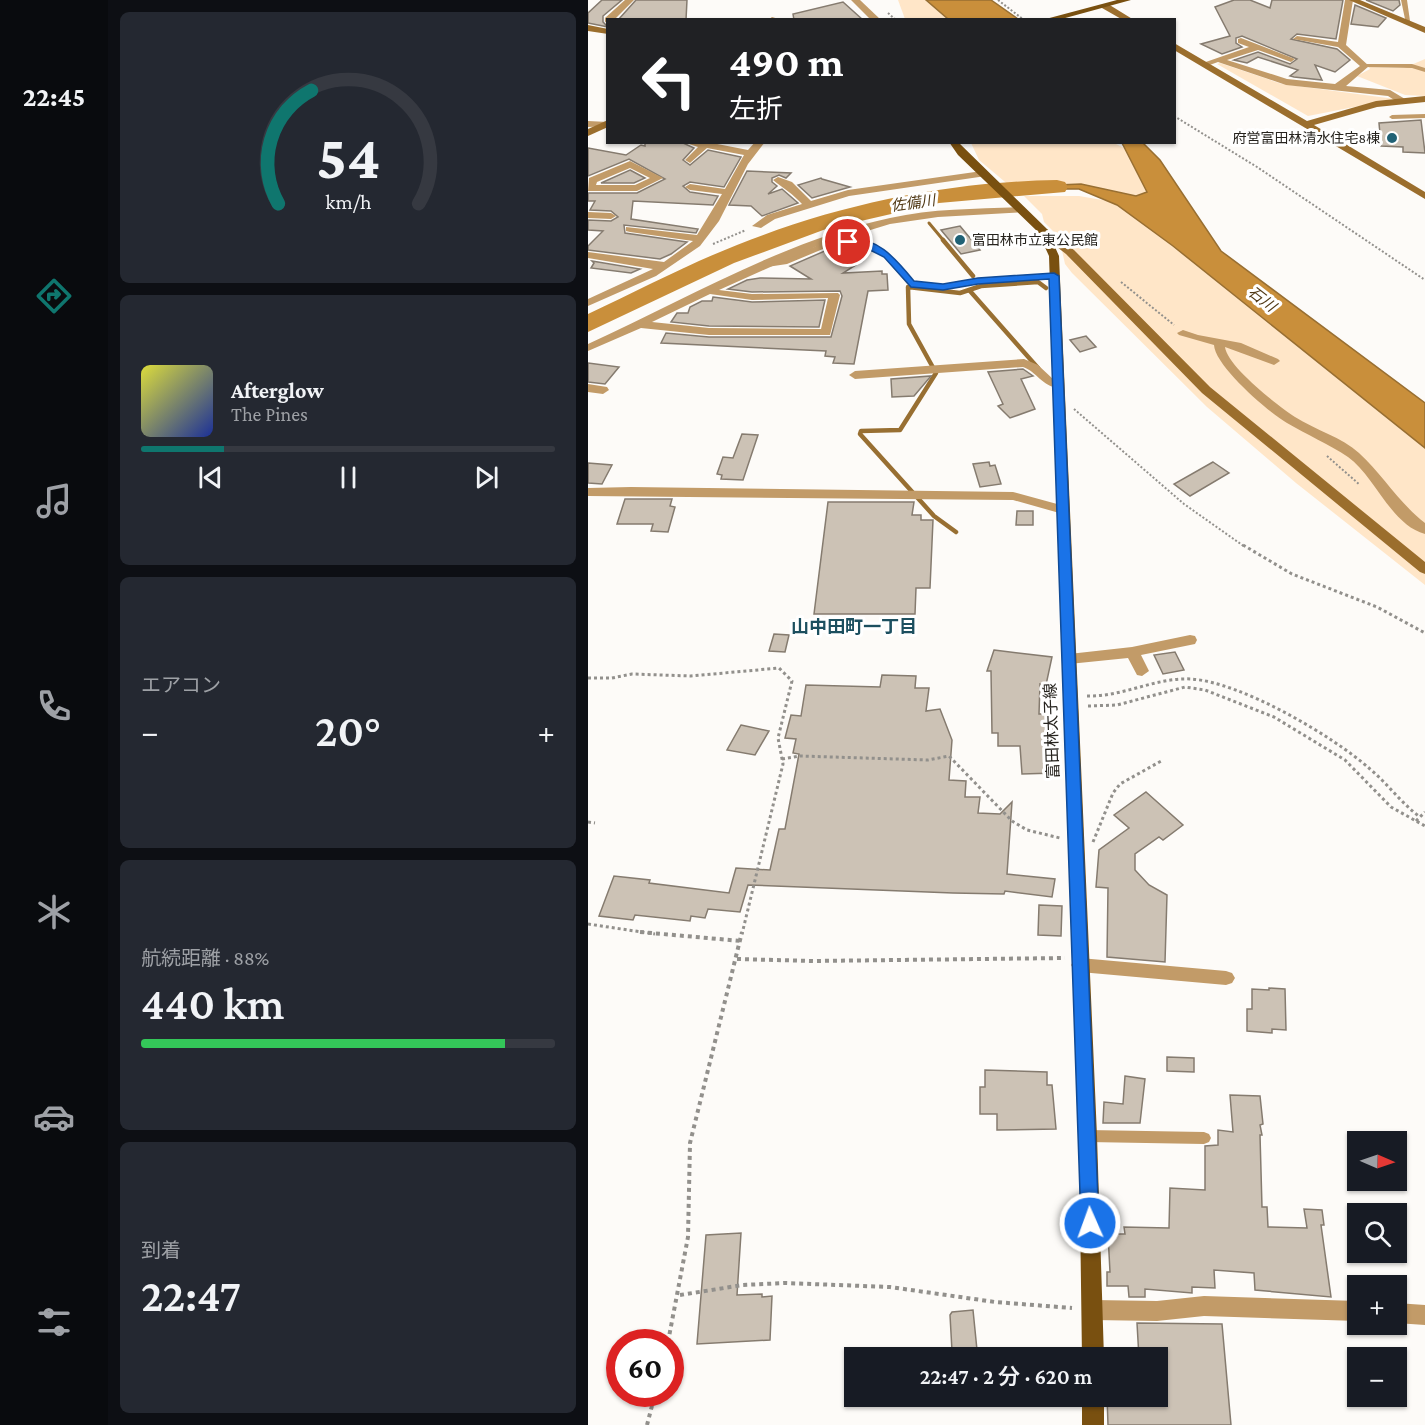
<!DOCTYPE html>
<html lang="ja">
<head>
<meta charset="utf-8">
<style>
  body { margin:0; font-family:"Crimson Pro","Noto Sans JP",serif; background:#242831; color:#f1f3f6; height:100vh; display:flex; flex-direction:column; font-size:22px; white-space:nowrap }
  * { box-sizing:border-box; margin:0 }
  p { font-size:20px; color:#9ea1a6 }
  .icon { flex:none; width:33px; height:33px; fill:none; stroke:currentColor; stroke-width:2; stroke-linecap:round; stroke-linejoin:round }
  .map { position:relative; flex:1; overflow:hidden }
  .details { display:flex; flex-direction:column; gap:12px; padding:12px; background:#0d0f14; width:480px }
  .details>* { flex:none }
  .hud { position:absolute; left:18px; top:18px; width:570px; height:126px; border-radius:0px; box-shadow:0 2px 4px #0004; background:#202124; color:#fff; overflow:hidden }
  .needle { width:39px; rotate:92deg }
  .tools { position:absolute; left:759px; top:1131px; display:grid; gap:12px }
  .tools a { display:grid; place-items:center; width:60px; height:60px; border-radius:0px; background:#171b24; box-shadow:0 2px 4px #0004; font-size:30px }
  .speed { position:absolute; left:18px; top:1329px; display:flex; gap:12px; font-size:30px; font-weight:700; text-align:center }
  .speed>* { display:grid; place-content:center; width:78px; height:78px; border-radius:50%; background:#171b24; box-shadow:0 2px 4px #0004; line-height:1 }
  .speed .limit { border:9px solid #d22; background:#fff; color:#111 }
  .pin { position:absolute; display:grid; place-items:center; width:51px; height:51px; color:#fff; margin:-26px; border:3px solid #fff; border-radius:50%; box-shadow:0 2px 6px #0007 }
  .me { position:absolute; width:66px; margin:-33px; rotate:358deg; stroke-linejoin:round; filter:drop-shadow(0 0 4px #0008) }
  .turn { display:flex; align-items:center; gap:21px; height:126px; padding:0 24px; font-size:27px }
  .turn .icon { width:78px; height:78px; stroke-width:2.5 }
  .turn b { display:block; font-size:42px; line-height:51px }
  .big { font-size:45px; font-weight:600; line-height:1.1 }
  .details .widget { flex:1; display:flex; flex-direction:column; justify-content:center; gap:9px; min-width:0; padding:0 21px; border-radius:9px; background:#242831 }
  .details .dial { align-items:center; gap:0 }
  .dial svg { height:156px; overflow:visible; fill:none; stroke:#363941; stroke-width:7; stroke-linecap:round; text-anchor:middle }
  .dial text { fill:#f1f3f6; stroke:none }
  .song { display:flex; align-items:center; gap:18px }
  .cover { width:72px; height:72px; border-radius:9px; background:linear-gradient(135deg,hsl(60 70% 55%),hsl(230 70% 35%)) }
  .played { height:6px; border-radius:3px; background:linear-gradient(90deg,#0f766e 20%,#363941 20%) }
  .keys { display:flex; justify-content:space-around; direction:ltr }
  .heat { display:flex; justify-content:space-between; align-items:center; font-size:33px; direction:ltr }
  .charge { height:9px; border-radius:4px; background:linear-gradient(90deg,#34c759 88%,#363941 0) }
  .trip { position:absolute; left:256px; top:1347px; width:324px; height:60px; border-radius:0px; background:#171b24; box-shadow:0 2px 4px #0004; font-weight:600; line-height:60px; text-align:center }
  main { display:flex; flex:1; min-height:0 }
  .tab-bar { display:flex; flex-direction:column; width:108px; justify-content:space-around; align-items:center; background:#090b0e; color:#9ea1a6 }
  .tab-bar .icon { width:42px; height:42px }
  .tab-bar .current { color:#0f766e }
  .tab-bar b { font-size:27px; color:#f1f3f6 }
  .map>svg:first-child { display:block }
  .green { fill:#ffe6c8 }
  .water { fill:#c98f3b; stroke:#986f32; stroke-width:1.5 }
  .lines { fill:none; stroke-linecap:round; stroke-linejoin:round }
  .stream-far1 { stroke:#986f32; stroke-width:3 }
  .stream { stroke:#986f32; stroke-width:4.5 }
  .river { fill:#c98f3b; fill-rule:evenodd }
  .building { fill:#ccc2b5; stroke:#857b6f; stroke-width:1.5 }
  .path-far2 { stroke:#92908c; stroke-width:2; stroke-dasharray:2 2; stroke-linecap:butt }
  .path-far1 { stroke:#92908c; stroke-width:3; stroke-dasharray:3 3; stroke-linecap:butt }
  .path { stroke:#92908c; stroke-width:4; stroke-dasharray:4 4; stroke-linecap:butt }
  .lane { fill:#c29b68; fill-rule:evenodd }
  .street { fill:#c29b68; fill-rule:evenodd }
  .secondary { fill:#9b6e2d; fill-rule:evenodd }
  .primary { fill:#795010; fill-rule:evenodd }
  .route { fill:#1a73e8; stroke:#114b97; stroke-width:1.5 }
  .poi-dot { fill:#206175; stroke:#fff; stroke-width:2 }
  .labels { text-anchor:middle; stroke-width:6; stroke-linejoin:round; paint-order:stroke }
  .far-poi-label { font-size:14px; fill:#26231e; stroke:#fff; text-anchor:end }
  .far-water-label { font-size:15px; font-style:italic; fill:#513916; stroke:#fff }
  .street-label { font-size:16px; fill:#26231e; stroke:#fff }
  .neighbourhood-label { font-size:18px; font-weight:bold; fill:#1c4f5f; stroke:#fff }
</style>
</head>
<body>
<main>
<nav class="tab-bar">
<b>22:45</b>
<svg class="icon current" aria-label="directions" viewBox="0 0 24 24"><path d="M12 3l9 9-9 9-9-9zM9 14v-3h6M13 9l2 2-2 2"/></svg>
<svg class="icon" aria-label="music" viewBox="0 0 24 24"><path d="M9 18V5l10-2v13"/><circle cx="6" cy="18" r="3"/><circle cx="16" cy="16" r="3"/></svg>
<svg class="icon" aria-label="phone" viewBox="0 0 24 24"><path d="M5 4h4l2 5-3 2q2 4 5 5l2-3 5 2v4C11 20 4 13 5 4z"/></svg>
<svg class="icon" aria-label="climate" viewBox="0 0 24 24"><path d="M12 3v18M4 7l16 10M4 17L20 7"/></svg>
<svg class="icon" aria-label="car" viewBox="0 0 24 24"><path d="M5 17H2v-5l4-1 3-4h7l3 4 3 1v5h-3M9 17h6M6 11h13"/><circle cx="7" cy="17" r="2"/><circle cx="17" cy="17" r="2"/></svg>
<svg class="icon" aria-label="filters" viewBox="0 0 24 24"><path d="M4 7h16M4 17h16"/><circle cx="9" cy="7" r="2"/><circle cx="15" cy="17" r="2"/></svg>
</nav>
<section class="details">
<div class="widget dial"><svg viewBox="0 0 100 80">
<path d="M14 69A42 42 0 1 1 86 69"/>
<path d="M14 69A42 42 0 0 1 31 11" stroke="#0f766e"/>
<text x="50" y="56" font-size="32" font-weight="700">54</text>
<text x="50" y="72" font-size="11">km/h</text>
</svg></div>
<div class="widget">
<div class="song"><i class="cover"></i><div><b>Afterglow</b><p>The Pines</p></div></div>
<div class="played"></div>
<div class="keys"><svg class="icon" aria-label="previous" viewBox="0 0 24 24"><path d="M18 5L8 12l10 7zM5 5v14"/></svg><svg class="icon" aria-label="pause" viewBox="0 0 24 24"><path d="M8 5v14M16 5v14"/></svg><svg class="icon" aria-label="next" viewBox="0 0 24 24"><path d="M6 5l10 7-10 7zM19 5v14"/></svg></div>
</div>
<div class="widget"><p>エアコン</p>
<div class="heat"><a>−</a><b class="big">20°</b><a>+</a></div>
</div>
<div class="widget"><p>航続距離 · 88%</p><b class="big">440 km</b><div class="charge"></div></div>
<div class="widget"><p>到着</p><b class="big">22:47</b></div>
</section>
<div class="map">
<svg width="837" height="1425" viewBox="0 0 837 1425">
  <rect width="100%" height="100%" fill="#fdfbf8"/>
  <!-- green -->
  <g class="green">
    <polygon points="310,0 337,0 359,19 317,19"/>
    <polygon points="837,59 837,96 817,95 769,76 782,69 781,67 816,68"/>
    <polygon points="632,63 694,84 807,99 720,116 629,64"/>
    <polygon points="383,143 526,143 536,148 559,192 548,196 488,184 423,187 391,160"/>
    <polygon points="436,196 491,196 526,202 585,246 837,448 837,585 708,483 619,407 484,273 477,264 471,237 456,222 454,214"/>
  </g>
  <!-- water -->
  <g class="water">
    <polygon points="338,0 403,0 430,19 360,19"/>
    <polygon points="534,143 555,143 572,160 633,251 837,403 837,448 585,246 529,205 491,189 426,189 423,187 493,184 548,196 559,192"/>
  </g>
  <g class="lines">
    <!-- stream-far1 -->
    <polyline class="stream-far1" points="341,223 356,241"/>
    <!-- stream -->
    <g class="stream">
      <polyline points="355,240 385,276"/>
      <polyline points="382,291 450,368"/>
      <polyline points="368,532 346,516 272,434 273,431 312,430 348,373 321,324 320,287 372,293 393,286 450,282 458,288"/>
    </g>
    <!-- river -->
    <path class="river" d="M469,180L477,182L480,187L477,192L351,203L238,229L146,263L0,332V314C49,291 98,265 149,245C251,204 359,182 469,180Z"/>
  </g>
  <!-- building -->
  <g class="building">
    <polygon points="14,0 34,0 15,16 15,22 20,27 0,23 0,13"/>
    <polygon points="48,0 99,0 98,20 30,20"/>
    <polygon points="646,0 662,0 682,8 684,0 755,0 748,39 709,34 703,39 749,49 762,60 747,72 727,65 734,80 706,77 702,76 710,70 670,57 659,63 646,60 670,52 702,64 709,59 654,36 648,38 648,43 654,47 634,54 613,44 642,36 627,7"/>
    <polygon points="778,0 811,0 812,5 805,11"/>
    <polygon points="255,2 275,20 206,20 205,14"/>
    <polygon points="767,5 798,18 790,27 763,24"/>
    <polygon points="833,120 837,153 815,152 815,147 793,146 791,123"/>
    <polygon points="57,142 93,142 106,148 95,160 102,165 120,150 153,157 136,187 102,182 95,186 102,192 130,196 125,205 45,201 43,219 110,229 108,233 36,225 37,233 99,242 83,254 72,259 0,250 0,246 15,231 0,230 0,220 23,221 30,217 23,211 2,210 7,201 0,201 0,193 49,193 77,179 41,159 0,176 0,148 38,155 53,145 57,146"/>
    <polygon points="42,170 57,178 46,183 13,183"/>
    <polygon points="159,171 203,173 198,178 191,175 184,178 184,182 189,186 180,194 194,189 210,203 174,216 163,206 141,205"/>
    <polygon points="233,178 234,179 262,187 224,198 210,185"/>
    <polygon points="372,226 392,250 373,254 353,230"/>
    <polygon points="246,247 274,261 255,273 294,271 294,274 299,274 300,290 280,291 266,364 245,363 247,357 237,356 238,351 73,343 78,333 121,337 243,337 254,296 252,291 164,292 140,289 159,280 172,278 223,279 202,266"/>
    <polygon points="4,261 52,269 43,273 3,268 6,263"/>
    <polygon points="125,297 164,302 237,300 231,327 121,326 83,322 89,313 100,313 102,307 114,301 124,301"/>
    <polygon points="498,336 508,347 492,352 482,340"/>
    <polygon points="0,363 31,367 17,384 0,382"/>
    <polygon points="435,369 445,376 433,379 447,409 422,418 410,406 415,404 400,372"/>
    <polygon points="343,376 326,396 304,397 303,379"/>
    <polygon points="154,434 170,435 155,480 133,479 134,475 129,474 135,457 145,458"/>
    <polygon points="401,462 402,466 407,465 413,484 392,487 385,464"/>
    <polygon points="625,462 641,473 602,496 586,484"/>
    <polygon points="0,463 24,465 14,484 0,483"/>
    <polygon points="37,499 84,499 82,506 87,507 80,532 63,531 65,524 29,524"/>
    <polygon points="240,502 326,502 324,515 333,515 333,520 345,520 342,588 328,588 327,614 226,614"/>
    <polygon points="429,511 445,511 445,525 428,525"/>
    <polygon points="186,634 201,635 197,652 181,651"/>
    <polygon points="406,650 464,657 458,685 452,684 451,714 464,714 466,773 434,774 432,746 410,746 410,733 404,733 403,671 399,671"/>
    <polygon points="587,652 596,670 575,674 566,655"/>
    <polygon points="294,675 328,676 327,688 341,688 338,711 352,709 364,740 361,780 378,781 377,797 392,797 390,813 412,814 424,802 419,874 467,879 464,897 417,891 416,894 365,893 160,885 152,912 120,909 117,918 103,916 102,921 47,915 45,920 11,916 26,876 62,880 61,883 141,893 148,868 182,870 191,829 197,829 211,754 205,753 208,739 197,738 203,715 213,716 218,685 292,687"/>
    <polygon points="153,725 181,731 167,755 139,750"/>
    <polygon points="558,792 595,825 575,840 571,837 547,854 547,870 561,885 579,895 577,962 519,957 520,888 508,887 511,850 541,828 526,815"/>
    <polygon points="451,905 474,906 473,936 450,935"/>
    <polygon points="681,988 697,989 698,1030 684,1029 684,1033 659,1031 659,1009 664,1009 664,989 681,990"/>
    <polygon points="579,1057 606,1058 606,1072 579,1071"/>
    <polygon points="397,1070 459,1072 459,1085 464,1085 468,1129 409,1130 409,1114 392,1114 392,1087 397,1087"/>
    <polygon points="537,1076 557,1079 552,1123 515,1123 516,1102 535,1104"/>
    <polygon points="642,1095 672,1096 675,1124 672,1125 674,1135 672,1135 674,1207 679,1207 680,1227 719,1228 716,1209 734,1210 736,1225 733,1225 743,1297 667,1290 666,1273 626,1270 627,1288 604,1287 604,1293 557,1289 557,1297 541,1297 540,1286 519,1286 519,1272 522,1272 520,1234 537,1234 536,1227 581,1228 582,1188 617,1190 617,1146 630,1145 630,1130 645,1132"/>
    <polygon points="153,1233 149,1295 174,1294 174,1297 184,1296 182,1340 109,1344 118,1235"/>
    <polygon points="385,1310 389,1350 364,1351 362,1315 364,1312"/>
    <polygon points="549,1323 634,1324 643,1425 520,1425 519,1396 570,1396 570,1358 551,1358"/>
  </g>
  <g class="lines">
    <!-- path-far2 -->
    <g class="path-far2">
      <polyline points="410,0 436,20"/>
      <polyline points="300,13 308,20"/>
      <polyline points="586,116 669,167 837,280"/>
      <polyline points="125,244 158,230"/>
      <polyline points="533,282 586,325"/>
      <polyline points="486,409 596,504 657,547"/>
      <polyline points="739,456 772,485"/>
    </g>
    <!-- path-far1 -->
    <g class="path-far1">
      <polyline points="655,545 704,574 789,607 837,633"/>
      <polyline points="0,678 24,678 44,674 103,676 191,668 204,681 190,738 195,764 154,934"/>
      <path d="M499,696C535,697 568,677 603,679C653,682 745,736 782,769C800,784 813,803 832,817"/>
      <polyline points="500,706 529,705 597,687 617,690 686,717 757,760 803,807 837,826"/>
      <polyline points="194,759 212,756 340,760 361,756 424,821 439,830 472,838"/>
      <polyline points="828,821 837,812"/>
      <polyline points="0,822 7,823"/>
      <polyline points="505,842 525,793 532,784 575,760"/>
      <polyline points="0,924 67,934"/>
    </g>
    <!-- path -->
    <g class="path">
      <polyline points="52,932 153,941"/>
      <polyline points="149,959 225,961 477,958"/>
      <polyline points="92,1295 155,1285 197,1283 302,1287 407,1302 484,1308"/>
      <polyline points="80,1342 100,1237 102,1143 154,932"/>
      <polyline points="59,1425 67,1394"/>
    </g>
    <!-- lane -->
    <g class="lane">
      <polygon points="813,0 819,0 822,21 816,23 813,21 817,19"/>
      <polygon points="774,64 824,64 837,68 837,72 824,68 776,67 773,65"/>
      <polygon points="837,114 837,118 804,119 801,117 804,115"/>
      <path d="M243,240C286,235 300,251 325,281L355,285L390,279L466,274L470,276L466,278L390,283L355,289L323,285H320L296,257L273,244H247L199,264L179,267L175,265L194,260Z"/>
      <polygon points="500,1130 616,1132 621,1134 623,1138 621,1142 616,1144 500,1142 495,1140 493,1136 495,1132"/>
    </g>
    <!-- street -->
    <g class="street">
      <polygon points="37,0 46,0 26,20 17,22 17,18"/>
      <polygon points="263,0 272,0 293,20 283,20"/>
      <polygon points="757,0 765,0 758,45 781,66 758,86 802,90 817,99 817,103 811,103 800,96 698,85 630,62 616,67 612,64 661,47 650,43 650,39 653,38 707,59 703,62 670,50 639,60 699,79 747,84 772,66 750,47 705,39 709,36 750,42"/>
      <polygon points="184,17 194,20 180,20"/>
      <polygon points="0,121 20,122 20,126 0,127"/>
      <polygon points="95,142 119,142 160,150 167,142 177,142 160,164 131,221 112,246 68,276 0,306 0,299 65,269 0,258 0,252 76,262 105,241 42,232 38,231 38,227 109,235 134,194 102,190 97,187 102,184 137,189 156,155 119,148 102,163 97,160 110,147"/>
      <path d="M42,161L75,178L49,191H0L1,178ZM42,168L62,178L47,185H8L9,182Z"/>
      <path d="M394,171L399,174L398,176L261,196L187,219L173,228L164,226L179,215L214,204C205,194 195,188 185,180L190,177L204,182L223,201L260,190Z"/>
      <path d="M433,207L437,208V212L350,217L302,224L227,247L131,290L164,294L250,293L252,295L242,335H121L53,328L0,351V344C99,299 195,241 302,218C345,208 389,209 433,207ZM122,294L164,300L240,298L233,329L121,328L64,322Z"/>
      <polygon points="0,212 23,213 28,216 23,219 0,218"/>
      <path d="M595,330L610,335L653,343L690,359L692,361L686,365L637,347C639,366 690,406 707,417C727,430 754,437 771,453C795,475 811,503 837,523V534C803,525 786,475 760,457C741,444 719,435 699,423C680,412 627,366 626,345L591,335L589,333Z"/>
      <path d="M436,359L450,365L466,380L476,384L470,388C454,386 449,372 435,367L267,379L261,375L267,371Z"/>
      <polygon points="0,384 19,387 21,390 15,394 0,392"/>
      <polygon points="43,487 425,492 480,507 482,510 475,514 425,500 0,496 0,488"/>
      <polygon points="602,635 607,636 609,640 607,644 553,655 561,671 554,676 549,675 540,658 481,664 474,659 481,654 544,647"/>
      <polygon points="492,958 638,971 644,973 647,978 644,983 638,985 492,972 486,970 483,965 486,960"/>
      <polygon points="616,1296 770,1301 770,1321 616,1316 569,1321 505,1320 498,1317 495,1310 498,1303 505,1300 569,1301"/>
      <polygon points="808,1303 837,1305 837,1325 808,1323"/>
    </g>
    <!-- secondary -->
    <g class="secondary">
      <polygon points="761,0 772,0 837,27 837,33"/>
      <polygon points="514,4 520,4 546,20 535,20 514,8"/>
      <polygon points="0,25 20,29 20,34 0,31"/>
      <polygon points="586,43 719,121 788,101 837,96 837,102 789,107 726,125 837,192 837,199 586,50"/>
      <polygon points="20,120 20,127 0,136 0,129"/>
      <polygon points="451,229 459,229 486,250 622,387 837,562 837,574 832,572 614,393 478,254 451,233"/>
    </g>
    <!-- primary -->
    <g class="primary">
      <polygon points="529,0 543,0 470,20 454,20"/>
      <polygon points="361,142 370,142 459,229 471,256 509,1136 516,1358 494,1358 491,1136 461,256 450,232 370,155"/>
      <rect x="494" y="1396" width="22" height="29"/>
    </g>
  </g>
  <!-- route -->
  <path class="route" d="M256,240C288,234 308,259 326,281L355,284L390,278L466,273L471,276L511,1223L508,1229L502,1232L496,1229L493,1223L461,279L390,284L355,290L323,287L296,257L272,245L256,244Z"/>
  <!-- markers -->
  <g class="poi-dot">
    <circle cx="804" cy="138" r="6"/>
    <circle cx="372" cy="240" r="6"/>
  </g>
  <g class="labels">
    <!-- far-poi labels -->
    <g class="far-poi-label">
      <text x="792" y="143">府営富田林清水住宅8棟</text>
      <text x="384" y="245" text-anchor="start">富田林市立東公民館</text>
    </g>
    <!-- far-water labels -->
    <g class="far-water-label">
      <text transform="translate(325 203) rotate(-8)" y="5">佐備川</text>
      <text transform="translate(674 299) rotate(38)" y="5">石川</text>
    </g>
    <!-- street labels -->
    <g class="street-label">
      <text transform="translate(463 731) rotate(-92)" y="6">富田林太子線</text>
    </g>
    <!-- neighbourhood labels -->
    <g class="neighbourhood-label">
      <text x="266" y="633">山中田町一丁目</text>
    </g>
  </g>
</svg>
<div class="tools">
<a><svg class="needle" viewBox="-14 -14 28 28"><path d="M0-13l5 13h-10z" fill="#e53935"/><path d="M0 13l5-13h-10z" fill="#9ea1a6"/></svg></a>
<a><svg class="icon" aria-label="search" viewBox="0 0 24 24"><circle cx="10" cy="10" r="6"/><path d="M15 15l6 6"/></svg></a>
<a>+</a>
<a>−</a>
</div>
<div class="speed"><div class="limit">60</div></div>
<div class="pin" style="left:260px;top:242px;background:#d93025"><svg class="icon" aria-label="arrive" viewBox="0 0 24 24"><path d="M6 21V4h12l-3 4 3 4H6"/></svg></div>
<svg class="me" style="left:502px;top:1223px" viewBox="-20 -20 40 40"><circle r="17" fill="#1a73e8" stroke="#fff" stroke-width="3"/><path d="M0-11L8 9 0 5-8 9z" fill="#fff"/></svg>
<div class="trip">22:47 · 2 分 · 620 m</div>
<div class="hud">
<div class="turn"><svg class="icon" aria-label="left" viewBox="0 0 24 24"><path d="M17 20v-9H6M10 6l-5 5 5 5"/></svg><div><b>490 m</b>左折</div></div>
</div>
</div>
</main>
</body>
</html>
